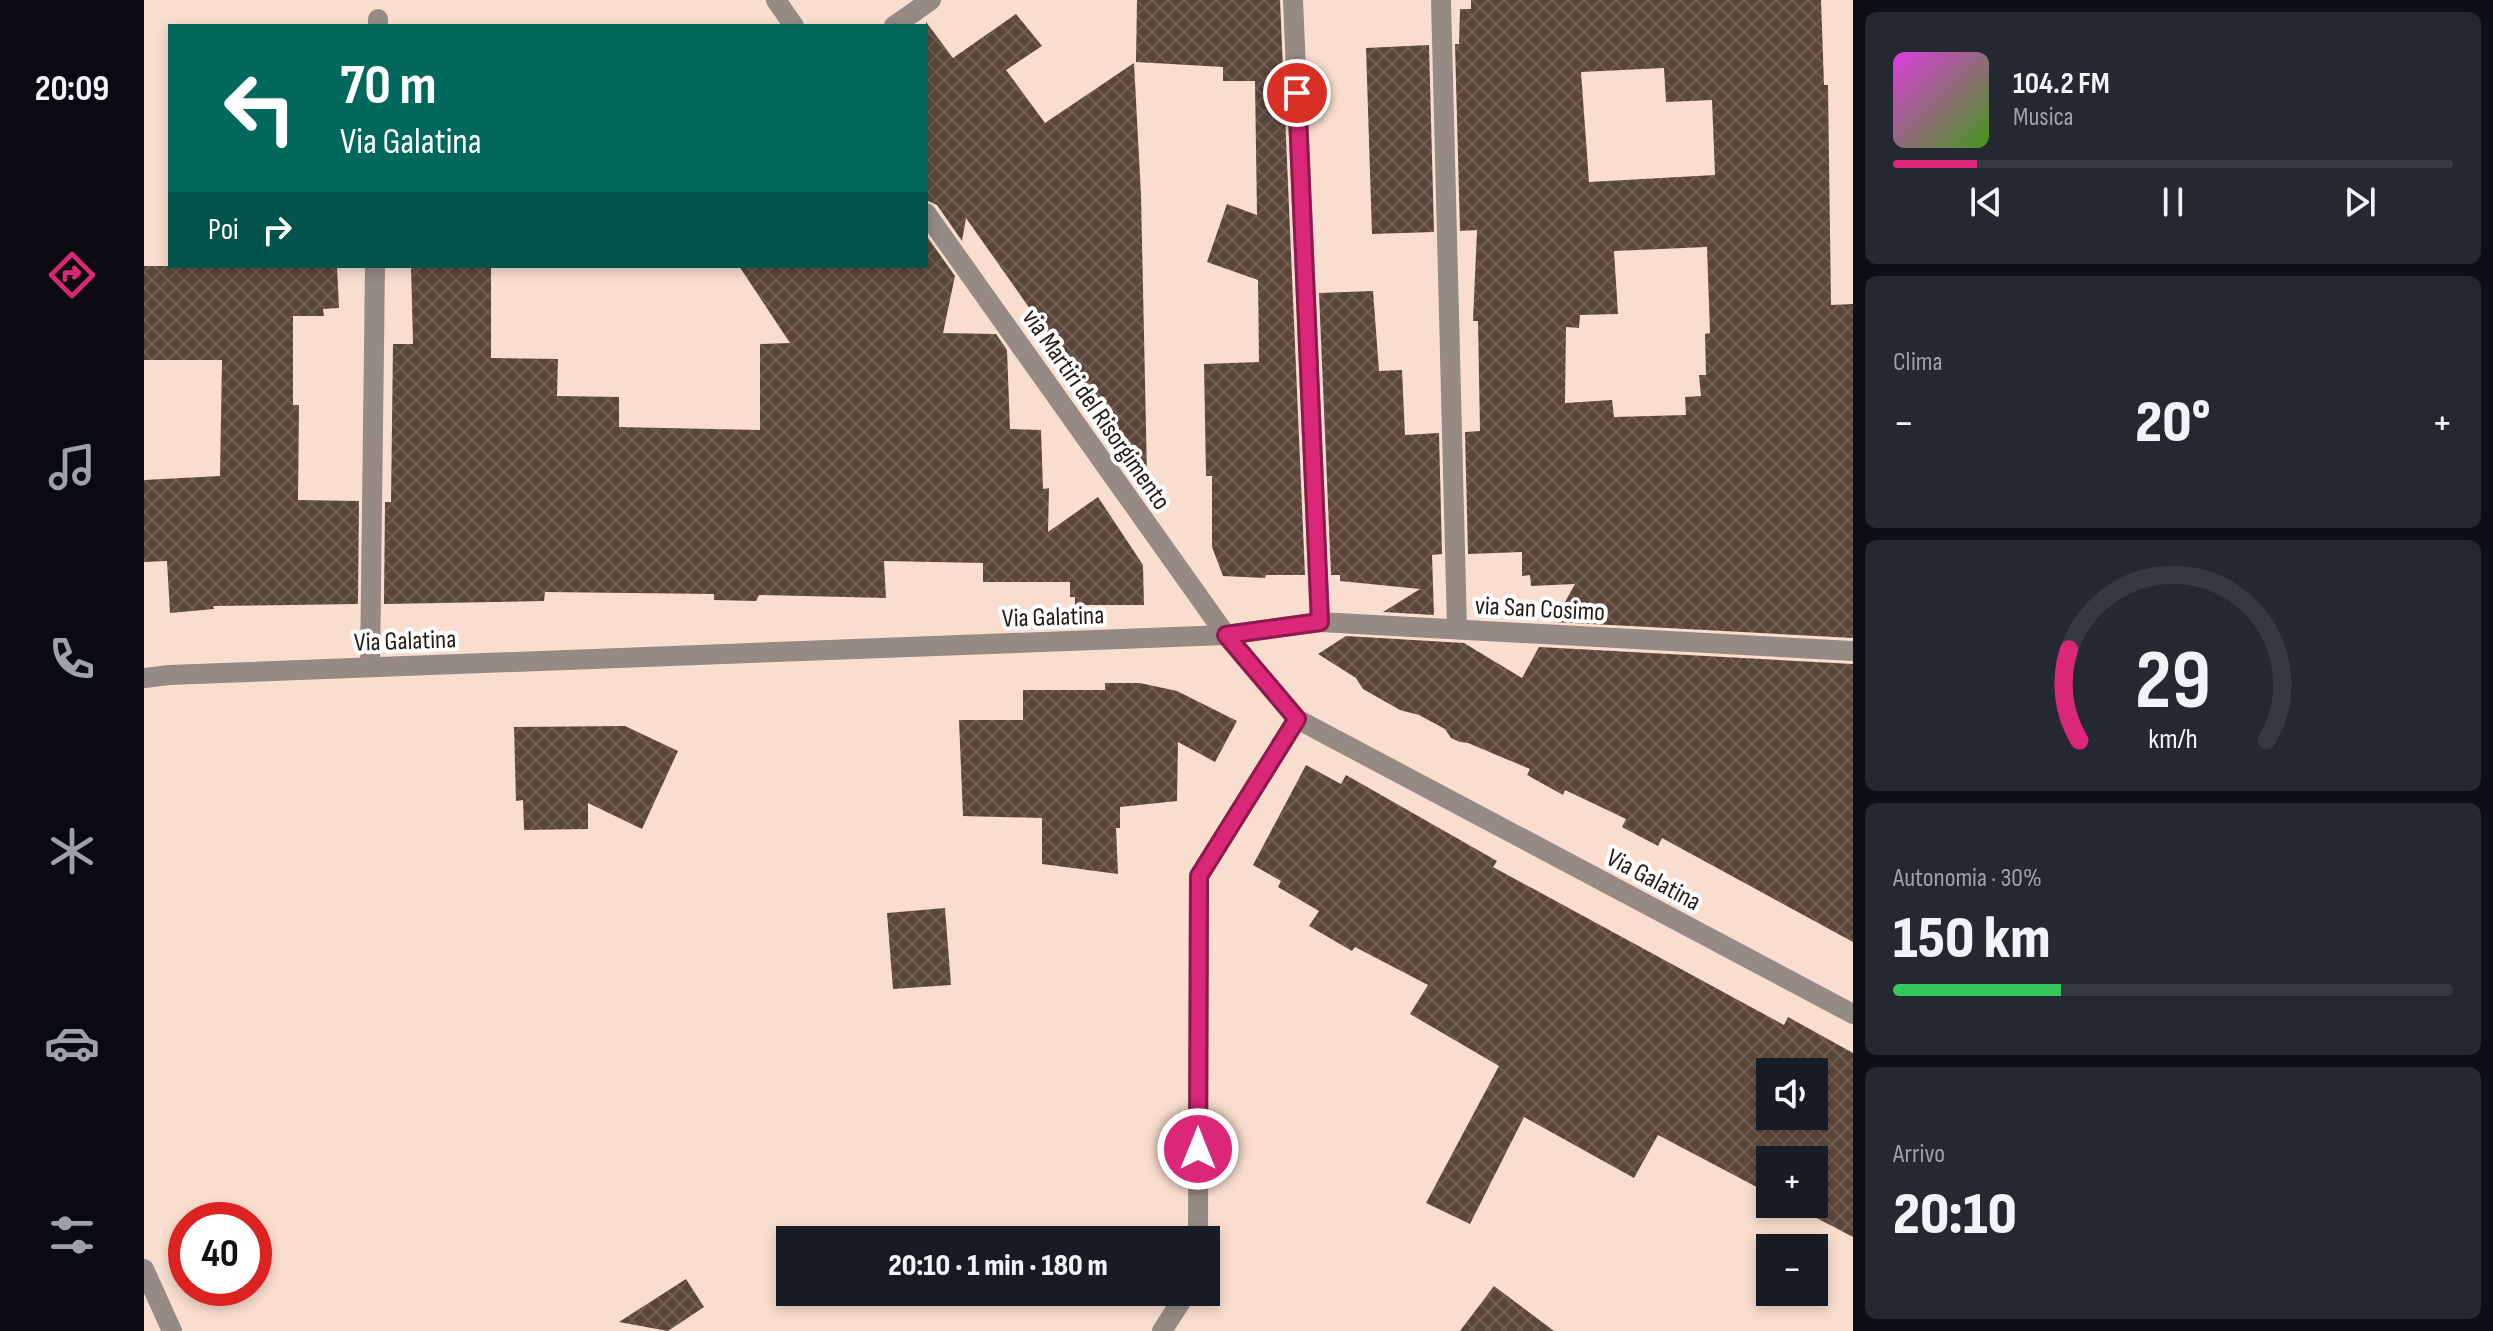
<!DOCTYPE html>
<html lang="it">
<head>
<meta charset="utf-8">
<style>
  body { margin:0; font-family:"Sofia Sans Condensed",sans-serif; background:#242831; color:#f1f3f6; height:100vh; display:flex; flex-direction:column; font-size:30px; white-space:nowrap }
  * { box-sizing:border-box; margin:0 }
  p { font-size:26px; color:#9ea1a6 }
  .icon { flex:none; width:44px; height:44px; fill:none; stroke:currentColor; stroke-width:2; stroke-linecap:round; stroke-linejoin:round }
  .map { position:relative; flex:1; overflow:hidden }
  .panel { display:flex; flex-direction:column; gap:12px; padding:12px; background:#0d0f14; width:640px }
  .panel>* { flex:none }
  .hud { position:absolute; left:24px; top:24px; width:760px; height:244px; border-radius:0px; box-shadow:0 4px 12px #0003; background:#00695c; color:#fff; overflow:hidden }
  .tools { position:absolute; left:1612px; top:1058px; display:grid; gap:16px }
  .tools a { display:grid; place-items:center; width:72px; height:72px; border-radius:0px; background:#171b24; box-shadow:0 4px 12px #0003; font-size:40px }
  .speed { position:absolute; left:24px; top:1202px; display:flex; gap:16px; font-size:40px; font-weight:700; text-align:center }
  .speed>* { display:grid; place-content:center; width:104px; height:104px; border-radius:50%; background:#171b24; box-shadow:0 4px 12px #0003; line-height:1 }
  .speed .limit { border:12px solid #d22; background:#fff; color:#111 }
  .pin { position:absolute; display:grid; place-items:center; width:68px; height:68px; color:#fff; margin:-34px; border:4px solid #fff; border-radius:50%; box-shadow:0 2px 8px #0007 }
  .me { position:absolute; width:88px; margin:-44px; rotate:0deg; stroke-linejoin:round; filter:drop-shadow(0 0 6px #0008) }
  .turn { display:flex; align-items:center; gap:28px; height:168px; padding:0 40px; font-size:36px }
  .turn .icon { width:104px; height:104px; stroke-width:2.5 }
  .turn b { display:block; font-size:56px; line-height:68px }
  .then { display:flex; align-items:center; height:76px; padding:0 40px; background:#0003; gap:16px; font-size:30px }
  .big { font-size:60px; font-weight:800; line-height:1.1 }
  .panel .widget { flex:1; display:flex; flex-direction:column; justify-content:center; gap:12px; min-width:0; padding:0 28px; border-radius:12px; background:#242831 }
  .panel .dial { align-items:center; gap:0 }
  .dial svg { height:208px; overflow:visible; fill:none; stroke:#363941; stroke-width:7; stroke-linecap:round; text-anchor:middle }
  .dial text { fill:#f1f3f6; stroke:none }
  .song { display:flex; align-items:center; gap:24px }
  .cover { width:96px; height:96px; border-radius:12px; background:linear-gradient(135deg,hsl(300 70% 55%),hsl(100 70% 35%)) }
  .played { height:8px; border-radius:4px; background:linear-gradient(90deg,#db2777 15%,#363941 15%) }
  .keys { display:flex; justify-content:space-around; direction:ltr }
  .heat { display:flex; justify-content:space-between; align-items:center; font-size:44px; direction:ltr }
  .charge { height:12px; border-radius:6px; background:linear-gradient(90deg,#34c759 30%,#363941 0) }
  .trip { position:absolute; left:632px; top:1226px; width:444px; height:80px; border-radius:0px; background:#171b24; box-shadow:0 4px 12px #0003; font-weight:800; line-height:80px; text-align:center }
  main { display:flex; flex:1; min-height:0 }
  .dock { display:flex; flex-direction:column; width:144px; justify-content:space-around; align-items:center; background:#090b0e; color:#9ea1a6 }
  .dock .icon { width:56px; height:56px }
  .dock .on { color:#db2777 }
  .dock b { font-size:36px; color:#f1f3f6 }
  .map>svg:first-child { display:block }
  .building { fill:url(#building-cross-hatch); fill-rule:evenodd }
  .lines { fill:none; stroke-linecap:round; stroke-linejoin:round }
  .minor { stroke:#958a84; stroke-width:20 }
  .route-casing { stroke:#8e194d; stroke-width:20 }
  .route { stroke:#db2777; stroke-width:14 }
  .labels { text-anchor:middle; stroke-width:8; stroke-linejoin:round; paint-order:stroke }
  .street-label { font-size:26px; fill:#231a14; stroke:#fff }
</style>
</head>
<body>
<main>
<nav class="dock">
<b>20:09</b>
<svg class="icon on" aria-label="directions" viewBox="0 0 24 24"><path d="M12 3l9 9-9 9-9-9zM9 14v-3h6M13 9l2 2-2 2"/></svg>
<svg class="icon" aria-label="music" viewBox="0 0 24 24"><path d="M9 18V5l10-2v13"/><circle cx="6" cy="18" r="3"/><circle cx="16" cy="16" r="3"/></svg>
<svg class="icon" aria-label="phone" viewBox="0 0 24 24"><path d="M5 4h4l2 5-3 2q2 4 5 5l2-3 5 2v4C11 20 4 13 5 4z"/></svg>
<svg class="icon" aria-label="climate" viewBox="0 0 24 24"><path d="M12 3v18M4 7l16 10M4 17L20 7"/></svg>
<svg class="icon" aria-label="car" viewBox="0 0 24 24"><path d="M5 17H2v-5l4-1 3-4h7l3 4 3 1v5h-3M9 17h6M6 11h13"/><circle cx="7" cy="17" r="2"/><circle cx="17" cy="17" r="2"/></svg>
<svg class="icon" aria-label="filters" viewBox="0 0 24 24"><path d="M4 7h16M4 17h16"/><circle cx="9" cy="7" r="2"/><circle cx="15" cy="17" r="2"/></svg>
</nav>
<div class="map">
<svg width="1709" height="1331" viewBox="0 0 1709 1331">
  <defs>
    <pattern id="building-cross-hatch" width="8" height="8" patternUnits="userSpaceOnUse" patternTransform="scale(2)"><rect width="8" height="8" fill="#5c463a"/><path d="M0 0l8 8M0 8l8-8" fill="none" stroke="#6f5d53"/></pattern>
  </defs>
  <rect width="100%" height="100%" fill="#f9decf"/>
  <!-- building -->
  <g class="building">
    <polygon points="993,0 1136,0 1161,575 1122,575 1121,578 1079,576 1068,547 1068,476 1062,476 1060,364 1115,362 1114,280 1063,262 1083,204 1113,215 1111,81 1079,81 1079,67 992,62"/>
    <path d="M1327,0H1677L1680,85H1684L1687,305L1709,304V638L1410,622L1431,584L1387,586L1386,575L1378,576V552L1324,554L1321,432L1336,431L1334,321H1329L1333,230L1316,231L1311,44H1315L1316,9H1327ZM1520,68L1522,102L1568,100L1571,175L1445,182L1437,72ZM1563,247L1566,333L1561,334L1562,375H1555L1557,396L1541,397L1542,415L1470,417L1468,400L1421,403L1422,327L1435,328L1436,315L1474,314L1470,251Z"/>
    <polygon points="872,14 898,46 862,70 901,123 990,63 997,195 1003,475 822,218 818,241 793,205 782,200 782,22 809,58"/>
    <polygon points="1285,45 1290,232 1228,234 1222,48"/>
    <polygon points="782,235 811,276 799,333 852,334 863,350 866,429 897,430 899,489 905,488 904,532 954,497 999,565 1000,605 931,605 931,597 926,597 926,582 839,582 839,563 740,561 742,598 615,595 612,601 570,600 570,594 401,592 400,601 240,604 241,502 247,502 249,344 269,344 267,266 347,266 347,358 414,359 413,396 475,397 475,427 616,430 616,344 646,343 595,266 782,266"/>
    <polygon points="0,266 193,266 195,308 179,309 180,316 149,316 149,405 155,405 154,500 215,501 214,604 69,606 70,609 26,613 23,561 0,562 0,480 76,476 78,360 0,360"/>
    <polygon points="1229,291 1235,371 1258,370 1261,435 1295,433 1298,554 1288,555 1290,615 1239,612 1276,589 1196,581 1196,575 1187,575 1175,293"/>
    <polygon points="1202,636 1320,643 1378,678 1395,647 1709,664 1709,942 1518,838 1514,846 1478,827 1482,819 1421,790 1419,795 1383,775 1386,769 1324,743 1316,742 1307,738 1301,729 1275,715 1256,710 1219,689 1212,678 1174,654"/>
    <polygon points="961,683 996,683 1033,691 1093,721 1071,762 1034,742 1033,801 976,807 976,828 972,828 974,874 898,864 898,818 819,816 815,720 879,720 879,690 961,690"/>
    <polygon points="481,726 534,751 498,829 444,803 444,829 380,830 379,800 372,801 370,727"/>
    <path d="M1162,765L1197,784L1202,775L1353,861L1349,867L1640,1025L1644,1017L1709,1053V1237L1646,1204H1670V1160H1626V1194L1514,1135L1490,1178L1380,1117L1326,1224L1282,1203L1355,1066L1266,1014L1284,985L1211,947L1208,951L1165,926L1175,911L1134,887L1137,881L1109,865ZM1626,1072H1670V1116H1626Z"/>
    <polygon points="801,908 807,985 749,989 743,913"/>
    <polygon points="542,1279 560,1307 524,1331 475,1322"/>
    <polygon points="1350,1286 1410,1331 1316,1331"/>
  </g>
  <g class="lines">
    <!-- minor -->
    <g class="minor">
      <polyline points="632,0 650,26"/>
      <polyline points="1149,0 1176,622"/>
      <polyline points="1297,0 1313,629"/>
      <polyline points="234,26 234,19"/>
      <polyline points="750,26 787,0"/>
      <polyline points="782,213 1082,635 1176,622 1709,651"/>
      <polyline points="226,667 231,266"/>
      <polyline points="0,678 25,675 1082,635 1153,719 1709,1014"/>
      <polyline points="1054,1240 1055,876 1153,719"/>
      <polyline points="0,1269 28,1331"/>
      <polyline points="1018,1331 1043,1292"/>
    </g>
  </g>
  <g class="lines">
    <!-- route casing -->
    <g class="route-casing">
      <polyline id="route" points="1054,1149 1055,876 1153,719 1082,635 1176,622 1153,93"/>
    </g>
    <!-- route -->
    <use href="#route" class="route"/>
  </g>
  <g class="labels">
    <!-- street labels -->
    <g class="street-label">
      <text transform="translate(953 409) rotate(55)" y="9">via Martiri del Risorgimento</text>
      <text transform="translate(1396 608) rotate(3)" y="9">via San Cosimo</text>
      <text transform="translate(909 616) rotate(-2)" y="9">Via Galatina</text>
      <text transform="translate(261 640) rotate(-2)" y="9">Via Galatina</text>
      <text transform="translate(1510 879) rotate(28)" y="9">Via Galatina</text>
    </g>
  </g>
</svg>
<div class="tools">
<a><svg class="icon" aria-label="sound" viewBox="0 0 24 24"><path d="M4 9h4l5-4v14l-5-4H4zM17 9q2 3 0 6"/></svg></a>
<a>+</a>
<a>−</a>
</div>
<div class="speed"><div class="limit">40</div></div>
<div class="pin" style="left:1153px;top:93px;background:#d93025"><svg class="icon" aria-label="arrive" viewBox="0 0 24 24"><path d="M6 21V4h12l-3 4 3 4H6"/></svg></div>
<svg class="me" style="left:1054px;top:1149px" viewBox="-20 -20 40 40"><circle r="17" fill="#db2777" stroke="#fff" stroke-width="3"/><path d="M0-11L8 9 0 5-8 9z" fill="#fff"/></svg>
<div class="trip">20:10 · 1 min · 180 m</div>
<div class="hud">
<div class="turn"><svg class="icon" aria-label="left" viewBox="0 0 24 24"><path d="M17 20v-9H6M10 6l-5 5 5 5"/></svg><div><b>70 m</b>Via Galatina</div></div>
<div class="then">Poi<svg class="icon" aria-label="right" viewBox="0 0 24 24"><path d="M7 20v-9h11M14 6l5 5-5 5"/></svg></div>
</div>
</div>
<section class="panel">
<div class="widget">
<div class="song"><i class="cover"></i><div><b>104.2 FM</b><p>Musica</p></div></div>
<div class="played"></div>
<div class="keys"><svg class="icon" aria-label="previous" viewBox="0 0 24 24"><path d="M18 5L8 12l10 7zM5 5v14"/></svg><svg class="icon" aria-label="pause" viewBox="0 0 24 24"><path d="M8 5v14M16 5v14"/></svg><svg class="icon" aria-label="next" viewBox="0 0 24 24"><path d="M6 5l10 7-10 7zM19 5v14"/></svg></div>
</div>
<div class="widget"><p>Clima</p>
<div class="heat"><a>−</a><b class="big">20°</b><a>+</a></div>
</div>
<div class="widget dial"><svg viewBox="0 0 100 80">
<path d="M14 69A42 42 0 1 1 86 69"/>
<path d="M14 69A42 42 0 0 1 10 34" stroke="#db2777"/>
<text x="50" y="56" font-size="32" font-weight="700">29</text>
<text x="50" y="72" font-size="11">km/h</text>
</svg></div>
<div class="widget"><p>Autonomia · 30%</p><b class="big">150 km</b><div class="charge"></div></div>
<div class="widget"><p>Arrivo</p><b class="big">20:10</b></div>
</section>
</main>
</body>
</html>
